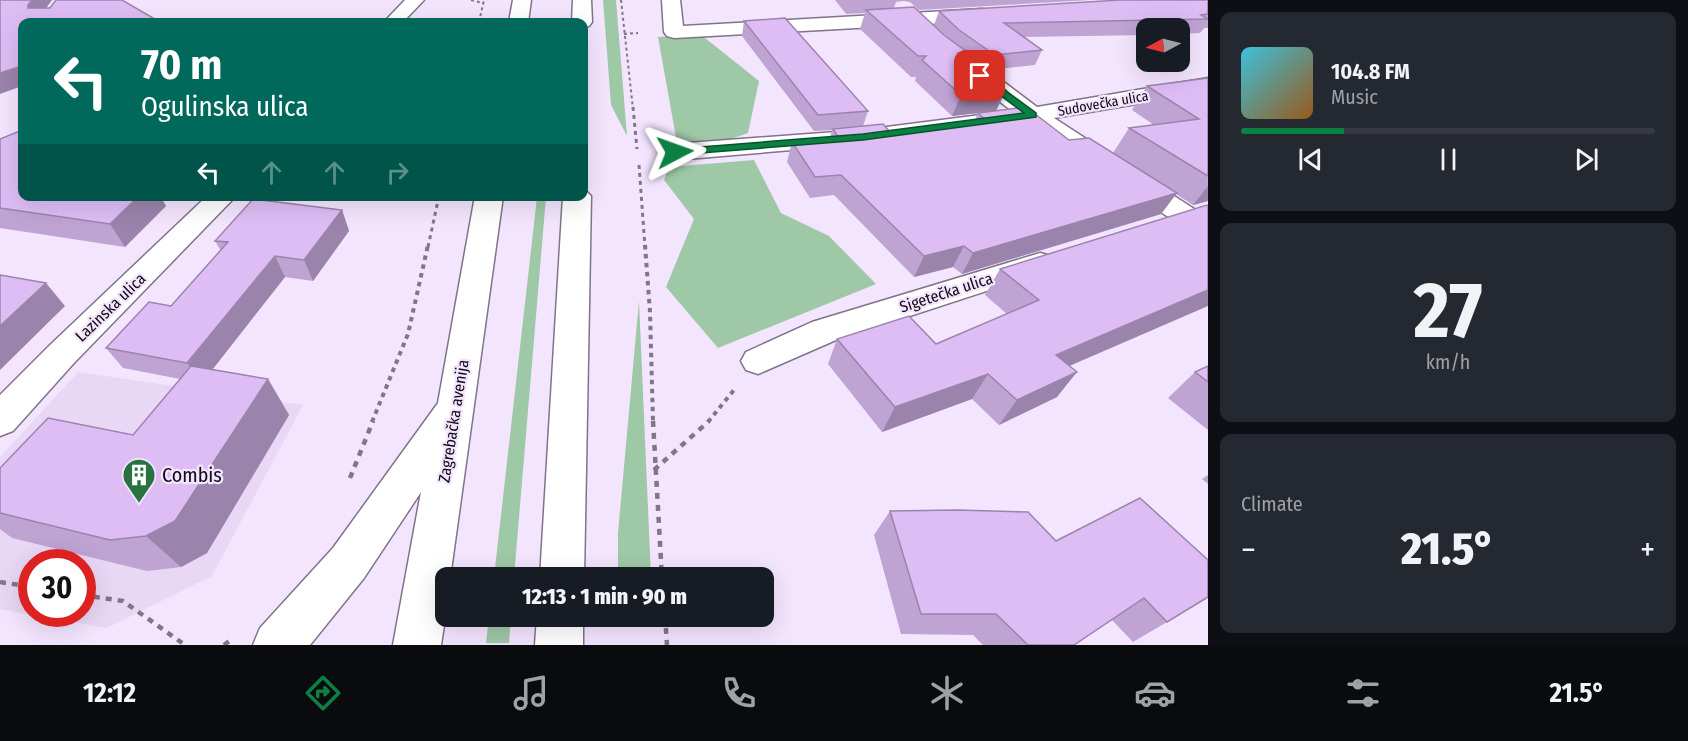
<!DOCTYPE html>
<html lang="en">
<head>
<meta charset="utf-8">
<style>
  body { margin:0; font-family:"Fira Sans Condensed",sans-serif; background:#242831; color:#f1f3f6; height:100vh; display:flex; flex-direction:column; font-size:22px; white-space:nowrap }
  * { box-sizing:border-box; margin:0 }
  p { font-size:20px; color:#9ea1a6 }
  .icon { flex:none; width:33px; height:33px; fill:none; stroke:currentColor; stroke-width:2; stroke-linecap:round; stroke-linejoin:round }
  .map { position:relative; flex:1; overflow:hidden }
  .sheet { display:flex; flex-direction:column; gap:12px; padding:12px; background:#0d0f14; width:480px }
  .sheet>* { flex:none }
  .banner { position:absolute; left:18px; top:18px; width:570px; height:183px; border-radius:12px; box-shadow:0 6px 24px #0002; background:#00695c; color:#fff; overflow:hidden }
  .needle { width:39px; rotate:263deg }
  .buttons { position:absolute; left:1136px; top:18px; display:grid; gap:12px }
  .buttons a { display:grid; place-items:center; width:54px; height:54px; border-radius:12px; background:#171b24; box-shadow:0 6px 24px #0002; font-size:30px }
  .speed { position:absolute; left:18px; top:549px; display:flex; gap:12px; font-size:30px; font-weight:700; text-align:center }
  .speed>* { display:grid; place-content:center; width:78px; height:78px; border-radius:50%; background:#171b24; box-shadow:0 6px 24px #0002; line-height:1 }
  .speed .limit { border:9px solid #d22; background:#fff; color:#111 }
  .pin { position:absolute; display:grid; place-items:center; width:51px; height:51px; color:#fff; margin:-26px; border-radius:12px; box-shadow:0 3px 9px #0006 }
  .me { position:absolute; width:66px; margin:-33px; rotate:86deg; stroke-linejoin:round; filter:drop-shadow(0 0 4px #0008) }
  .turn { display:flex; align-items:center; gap:21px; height:126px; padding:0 24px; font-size:27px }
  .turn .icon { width:78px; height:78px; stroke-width:2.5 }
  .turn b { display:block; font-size:42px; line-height:51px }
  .lanes { display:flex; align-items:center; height:57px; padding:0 24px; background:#0003; justify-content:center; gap:30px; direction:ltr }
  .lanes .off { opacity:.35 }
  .big { font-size:45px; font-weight:800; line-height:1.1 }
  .sheet .tile { flex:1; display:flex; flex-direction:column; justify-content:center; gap:9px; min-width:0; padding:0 21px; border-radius:12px; background:#242831 }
  .sheet .dial { align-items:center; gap:0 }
  .dial b { font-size:78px; line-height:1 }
  .song { display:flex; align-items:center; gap:18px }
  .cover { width:72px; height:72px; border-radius:9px; background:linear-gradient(135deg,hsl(190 70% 55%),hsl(30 70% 35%)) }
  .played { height:6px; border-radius:3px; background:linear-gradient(90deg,#0b8043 25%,#363941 25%) }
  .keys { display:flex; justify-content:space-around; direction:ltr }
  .heat { display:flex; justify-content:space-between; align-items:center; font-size:33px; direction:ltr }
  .trip { position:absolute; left:435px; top:567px; width:339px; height:60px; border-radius:12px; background:#171b24; box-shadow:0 6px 24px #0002; font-weight:800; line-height:60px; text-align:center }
  .menu { display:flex; height:96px; justify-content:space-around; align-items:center; background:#090b0e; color:#9ea1a6 }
  .menu .icon { width:42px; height:42px }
  .menu .current { color:#0b8043 }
  .menu b { font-size:27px; color:#f1f3f6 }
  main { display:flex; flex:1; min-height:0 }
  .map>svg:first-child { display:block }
  .built { fill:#e9d7f6; fill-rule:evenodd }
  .green { fill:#9fc8a7 }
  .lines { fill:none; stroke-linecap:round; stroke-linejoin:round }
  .minor-casing { stroke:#80738a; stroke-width:3 }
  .secondary-casing { stroke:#80738a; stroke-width:3 }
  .path-far3 { stroke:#807687; stroke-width:2; stroke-dasharray:3 3; stroke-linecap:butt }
  .path-far2 { stroke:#807687; stroke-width:3; stroke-dasharray:4 4; stroke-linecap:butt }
  .path-far1 { stroke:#807687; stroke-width:4; stroke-dasharray:4.5 4.5; stroke-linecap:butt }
  .path { stroke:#807687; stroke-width:4.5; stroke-dasharray:6 6; stroke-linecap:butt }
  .minor { fill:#fff; fill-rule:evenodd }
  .secondary { fill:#fff; fill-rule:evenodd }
  .wall { fill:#bfa3d3 }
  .shaded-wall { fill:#9b84ac }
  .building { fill:#debdf5; stroke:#9b84ac; stroke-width:1.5 }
  .route { fill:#0b8043; stroke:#07532c; stroke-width:1.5 }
  .labels { text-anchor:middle; stroke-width:4.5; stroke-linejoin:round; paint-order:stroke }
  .far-street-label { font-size:14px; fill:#0f0a13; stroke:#f4e5ff }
  .street-label { font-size:16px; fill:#0f0a13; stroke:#f4e5ff }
  .near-poi-label { font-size:20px; fill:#0f0a13; stroke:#f4e5ff; text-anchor:start }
</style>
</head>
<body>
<main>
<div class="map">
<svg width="1208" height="645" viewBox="0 0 1208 645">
  <rect width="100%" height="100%" fill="#f4e5ff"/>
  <!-- built -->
  <path class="built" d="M78,372L303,405L212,576L107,628L0,609V457ZM32,562H82V614H32Z"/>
  <!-- green -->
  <g class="green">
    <polygon points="603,0 616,0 627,136 611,105"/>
    <polygon points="700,34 759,81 748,133 728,140 677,143 658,37"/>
    <polygon points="754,160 781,213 829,236 876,284 718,348 666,287 694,219 664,180 669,167"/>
    <polygon points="537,197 546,197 514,577 494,577"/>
    <polygon points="639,301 651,577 618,577 618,533"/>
    <polygon points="489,617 511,617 509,643 486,643"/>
  </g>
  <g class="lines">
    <!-- minor casing -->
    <g class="minor-casing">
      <g id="minor">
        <polygon points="405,0 424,0 403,22 384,22"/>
        <polygon points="662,0 680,0 683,26 982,9 989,11 991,15 989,19 982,21 674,38 667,36 664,32"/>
        <polygon points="968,60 976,61 1037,107 1208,78 1208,92 1054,118 1208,218 1208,240 1198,237 1029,123 863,144 675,160 666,157 662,152 666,147 675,144 863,130 1012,111 960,71 957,66 960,61"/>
        <polygon points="207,196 236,196 73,364 13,431 0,436 0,395 49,346"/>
        <polygon points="1040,253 1051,256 1055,263 1051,270 836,340 758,374 746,370 741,361 746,352 812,322"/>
      </g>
    </g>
    <!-- secondary casing -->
    <g class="secondary-casing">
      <g id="secondary">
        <polygon points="513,0 531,0 528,22 509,22"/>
        <polygon points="573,0 591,0 592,22 589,26 584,27 584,22 572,22"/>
        <polygon points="584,189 591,196 584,578 540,578 563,196 584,196"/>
        <polygon points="475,196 503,196 450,578 446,578 446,612 441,645 393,645 421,492 364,578 310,645 253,645 260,628 333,548 438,403"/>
        <polygon points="537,616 583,616 583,645 535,645"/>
      </g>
    </g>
    <!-- path-far3 -->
    <g class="path-far3">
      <polyline points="471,0 483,3"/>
      <polyline points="621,0 633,109"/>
      <polyline points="479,22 484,0"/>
      <polyline points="624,34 638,33"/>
    </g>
    <!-- path-far2 -->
    <g class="path-far2">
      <polyline points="633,107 637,149"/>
      <polyline points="639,165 645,247"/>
      <polyline points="428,247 439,196"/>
    </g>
    <!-- path-far1 -->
    <g class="path-far1">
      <polyline points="645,245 650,312 653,422"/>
      <polyline points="372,422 408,334 428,245"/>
      <polyline points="708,422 734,390"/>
    </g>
    <!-- path -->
    <g class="path">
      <polyline points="653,421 662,578"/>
      <polyline points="654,470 709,421"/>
      <polyline points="350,478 373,421"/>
      <polyline points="0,582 32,587"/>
      <polyline points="82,595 123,601 185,645"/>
      <polyline points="665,616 667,645"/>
      <polyline points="224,645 232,639"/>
    </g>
    <!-- minor -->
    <use href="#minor" class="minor"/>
    <!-- secondary -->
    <use href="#secondary" class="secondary"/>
  </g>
  <!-- wall -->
  <g class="wall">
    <polygon points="835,0 1090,0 919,10 910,2 903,1 896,2 894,8 947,37 934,25 939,11 1208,0 1208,28 1204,28 1200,33 1179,34 1179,28 1146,28 1146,35 1023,37 1042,50 1035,65 989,70 966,53 964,57 1006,90 996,111 1069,140 1113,153 1129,128 1154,125 1132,110 1147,86 1208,78 1208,201 1193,205 1176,194 1161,214 962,274 953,267 914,277 834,195 810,198 787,162 792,142 830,138 832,130 814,131 742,36 744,21 868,111 863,126 891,133 973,125 978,113 952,116 915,81 916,77 911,77 860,29 865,13 846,14"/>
    <polygon points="0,139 22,196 160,196 166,206 125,247 0,228"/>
    <polygon points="1208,206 1069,366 1057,397 999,425 972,399 882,432 828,364 837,339 936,344 1007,314 985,295 1000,269"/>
    <polygon points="342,210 349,231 313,281 285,277 212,369 268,379 289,415 207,553 181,567 147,571 12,538 0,529 0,468 133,435 180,379 123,368 106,348 171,306 221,251 215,241"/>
    <polygon points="1208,366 1208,430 1168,398 1195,372"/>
    <polygon points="1208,475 1208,484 1202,479"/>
    <polygon points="1140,498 1167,622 1133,642 1112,620 1074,645 983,645 973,635 901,634 874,535 890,511 1056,541"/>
  </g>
  <!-- shaded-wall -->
  <g class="shaded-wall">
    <polygon points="32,0 52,0 37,21 28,8 28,5"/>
    <polygon points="22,66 22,86 0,94 0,73"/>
    <polygon points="1006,90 996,111 952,116 961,95"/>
    <polygon points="1208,186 1208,201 1193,205"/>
    <polygon points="1177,193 1161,214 962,274 973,253"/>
    <polygon points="139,196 160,196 166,206 125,247 110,224"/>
    <polygon points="342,210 349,231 313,281 304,260"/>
    <polygon points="964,246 953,267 914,277 924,256"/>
    <polygon points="275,256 285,277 202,383 187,363"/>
    <polygon points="46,283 65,306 0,370 0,326"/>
    <polygon points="1208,290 1208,306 1037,380 1056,355"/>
    <polygon points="1077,372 1057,397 999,425 1017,400"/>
    <polygon points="988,374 972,399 882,432 895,407"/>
    <polygon points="268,379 289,415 207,553 181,567 146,536"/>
  </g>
  <!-- building -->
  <g class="building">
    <polygon points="0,0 32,0 28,5 28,8 50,8 56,0 122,0 160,22 22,22 22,66 0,73"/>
    <polygon points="1120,0 1208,0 1208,14 1201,15 1208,19 1004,23 1042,50 995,55 959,30 939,11"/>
    <polygon points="914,7 944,35 967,52 958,53 1006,90 961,95 922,60 926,56 918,56 866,10"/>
    <polygon points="785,18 868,111 818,115 744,21"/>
    <polygon points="1208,78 1208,176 1129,128 1199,119 1147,86"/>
    <polygon points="1026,107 1069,140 1089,138 1177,193 973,253 964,246 924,256 841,175 815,177 792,142 839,138 833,129 883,124 891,133 989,123 978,113"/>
    <polygon points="22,130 22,196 139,196 110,224 0,208 0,139"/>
    <polygon points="253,199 342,210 304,260 275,256 187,363 106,348 149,302 171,306 228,242 215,241"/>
    <polygon points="1207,205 1208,206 1208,290 1056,355 1077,372 1017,400 988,374 895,407 837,339 909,316 936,344 1039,300 1000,269"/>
    <polygon points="0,275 46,283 0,326"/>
    <polygon points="191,366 268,379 175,521 146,536 110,540 0,513 0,468 48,418 133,435"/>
    <polygon points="1208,366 1208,382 1195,372"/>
    <polygon points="1140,498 1208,560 1208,597 1167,622 1144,598 1074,645 1028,645 996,614 921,614 890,511 957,510 1028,512 1056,541"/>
  </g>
  <!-- route -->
  <polygon class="route" points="977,74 983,74 1036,113 1036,117 863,140 675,155 670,152 675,149 863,134 1024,113 977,78"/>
  <!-- icons -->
  <defs>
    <g id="building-pin" transform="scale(1.725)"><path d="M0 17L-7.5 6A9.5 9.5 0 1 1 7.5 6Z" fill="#2a7340" stroke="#f4e5ff"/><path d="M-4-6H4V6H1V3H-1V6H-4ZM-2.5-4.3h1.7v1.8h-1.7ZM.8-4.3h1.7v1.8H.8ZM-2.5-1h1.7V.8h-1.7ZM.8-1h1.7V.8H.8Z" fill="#fff"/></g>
  </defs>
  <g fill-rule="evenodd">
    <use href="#building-pin" x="139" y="475"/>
  </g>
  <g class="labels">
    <!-- far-street labels -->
    <g class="far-street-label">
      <text transform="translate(1103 103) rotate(-10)" y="5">Sudovečka ulica</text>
    </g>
    <!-- street labels -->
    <g class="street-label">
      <text transform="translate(946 292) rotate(-18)" y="6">Sigetečka ulica</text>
      <text transform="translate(110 307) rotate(-44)" y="6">Lazinska ulica</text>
      <text transform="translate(453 421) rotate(-81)" y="6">Zagrebačka avenija</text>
    </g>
    <!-- near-poi labels -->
    <g class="near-poi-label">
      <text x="162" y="482">Combis</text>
    </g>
  </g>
</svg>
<div class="buttons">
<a><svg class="needle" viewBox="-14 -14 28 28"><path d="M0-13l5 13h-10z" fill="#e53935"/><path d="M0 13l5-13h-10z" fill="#9ea1a6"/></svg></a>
</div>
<div class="speed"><div class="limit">30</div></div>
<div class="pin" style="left:980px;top:76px;background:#d93025"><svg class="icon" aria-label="arrive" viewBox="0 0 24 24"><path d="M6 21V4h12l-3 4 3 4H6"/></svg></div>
<svg class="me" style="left:675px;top:152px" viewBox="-20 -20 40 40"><path d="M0-17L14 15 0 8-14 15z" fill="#0b8043" stroke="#fff" stroke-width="4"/></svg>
<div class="trip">12:13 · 1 min · 90 m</div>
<div class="banner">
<div class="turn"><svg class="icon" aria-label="left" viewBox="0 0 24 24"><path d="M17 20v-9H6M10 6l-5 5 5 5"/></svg><div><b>70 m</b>Ogulinska ulica</div></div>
<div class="lanes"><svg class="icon" aria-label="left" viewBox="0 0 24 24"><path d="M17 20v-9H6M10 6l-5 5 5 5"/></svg><svg class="icon off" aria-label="ahead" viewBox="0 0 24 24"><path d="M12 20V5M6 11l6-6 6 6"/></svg><svg class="icon off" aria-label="ahead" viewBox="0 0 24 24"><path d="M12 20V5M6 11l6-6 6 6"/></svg><svg class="icon off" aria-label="right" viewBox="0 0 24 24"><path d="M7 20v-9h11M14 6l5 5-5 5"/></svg></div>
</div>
</div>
<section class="sheet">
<div class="tile">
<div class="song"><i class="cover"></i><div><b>104.8 FM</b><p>Music</p></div></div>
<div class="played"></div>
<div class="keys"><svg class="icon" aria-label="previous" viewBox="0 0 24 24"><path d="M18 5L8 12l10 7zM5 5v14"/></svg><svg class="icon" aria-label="pause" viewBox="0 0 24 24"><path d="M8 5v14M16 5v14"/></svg><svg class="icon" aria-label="next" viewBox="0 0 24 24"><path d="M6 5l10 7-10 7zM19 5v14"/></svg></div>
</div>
<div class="tile dial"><b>27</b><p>km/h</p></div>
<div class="tile"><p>Climate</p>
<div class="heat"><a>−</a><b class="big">21.5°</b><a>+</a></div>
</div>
</section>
</main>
<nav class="menu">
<b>12:12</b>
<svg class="icon current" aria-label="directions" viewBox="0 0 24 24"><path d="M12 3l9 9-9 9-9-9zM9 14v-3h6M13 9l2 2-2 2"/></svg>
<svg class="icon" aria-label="music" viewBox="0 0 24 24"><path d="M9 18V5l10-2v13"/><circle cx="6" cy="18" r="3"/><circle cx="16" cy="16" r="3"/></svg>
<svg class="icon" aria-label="phone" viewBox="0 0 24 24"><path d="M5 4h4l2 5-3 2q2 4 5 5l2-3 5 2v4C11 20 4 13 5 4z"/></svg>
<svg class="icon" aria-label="climate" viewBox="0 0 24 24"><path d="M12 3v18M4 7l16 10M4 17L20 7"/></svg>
<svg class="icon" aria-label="car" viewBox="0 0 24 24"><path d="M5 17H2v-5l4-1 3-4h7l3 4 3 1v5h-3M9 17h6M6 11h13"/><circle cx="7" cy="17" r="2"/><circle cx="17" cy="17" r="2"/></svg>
<svg class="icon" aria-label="filters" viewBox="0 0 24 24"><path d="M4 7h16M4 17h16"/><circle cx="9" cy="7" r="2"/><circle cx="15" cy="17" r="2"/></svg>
<b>21.5°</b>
</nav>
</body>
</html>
